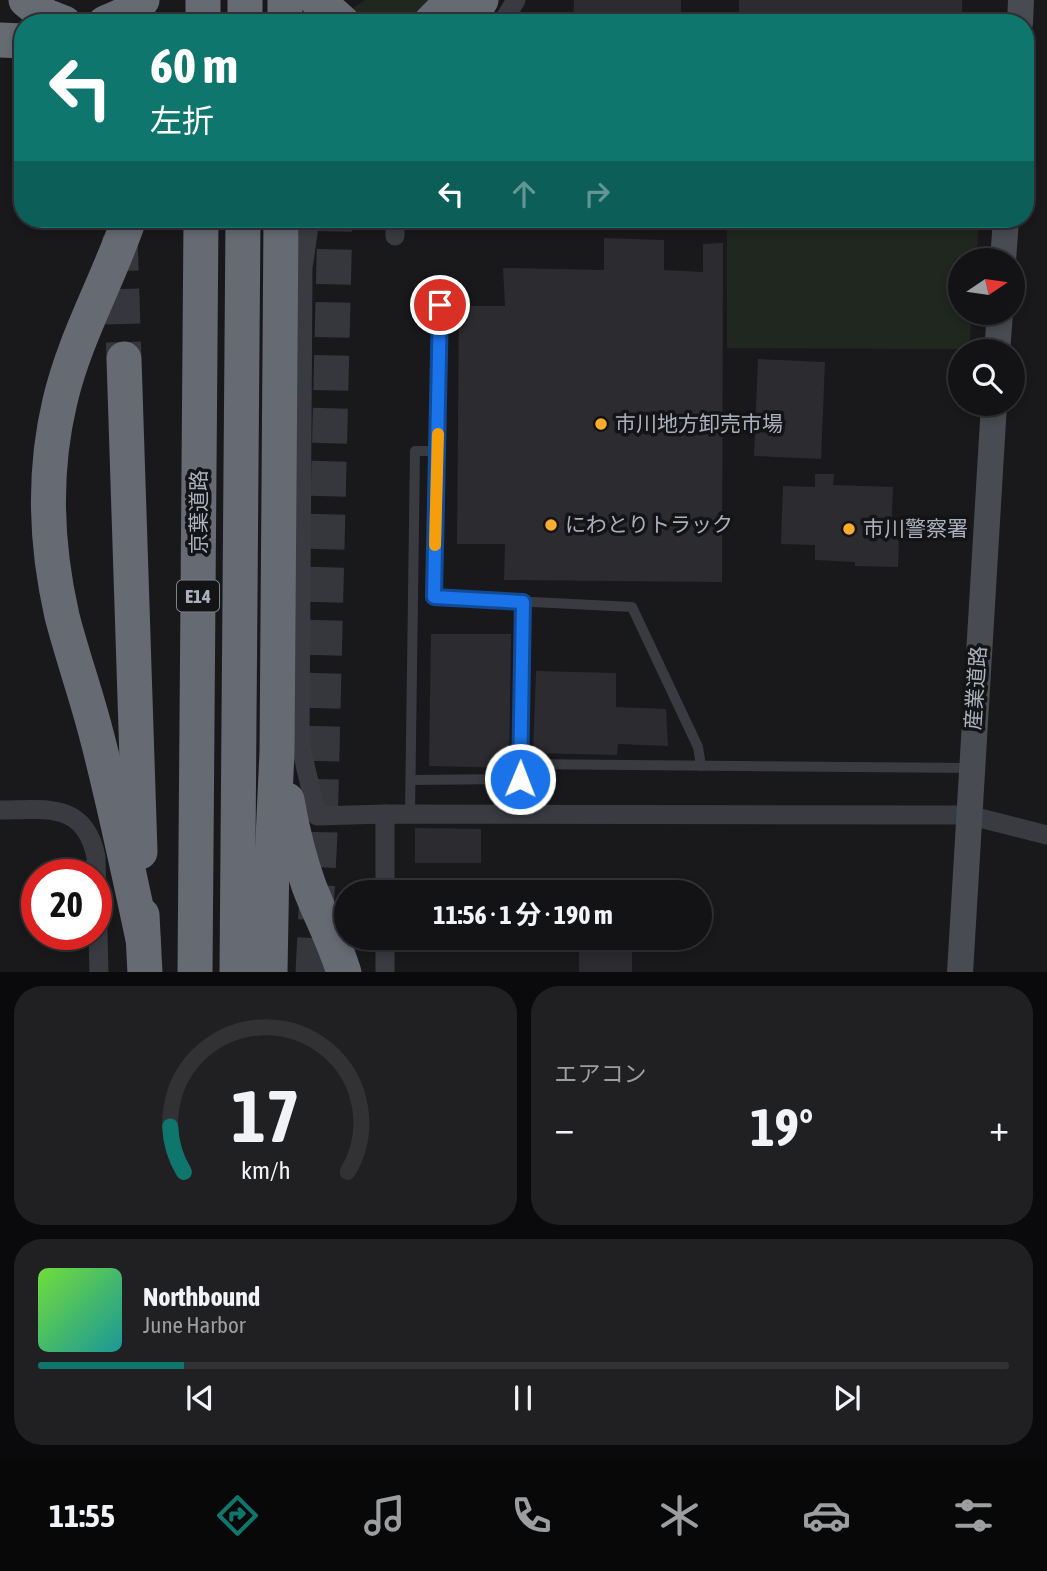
<!DOCTYPE html>
<html lang="ja">
<head>
<meta charset="utf-8">
<style>
  body { margin:0; font-family:"Asap Condensed","Noto Sans JP",sans-serif; background:#202022; color:#f1f3f6; height:100vh; display:flex; flex-direction:column; font-size:26px; white-space:nowrap }
  * { box-sizing:border-box; margin:0 }
  p { font-size:23px; color:#9d9ea0 }
  .icon { flex:none; width:38px; height:38px; fill:none; stroke:currentColor; stroke-width:2; stroke-linecap:round; stroke-linejoin:round }
  .map { position:relative; height:972px; overflow:hidden }
  .details { display:flex; flex-direction:column; gap:14px; padding:14px; background:#0a0a0c; flex:1 }
  .details>* { flex:none }
  .guide { position:absolute; left:14px; top:14px; width:1020px; height:214px; border-radius:28px; box-shadow:0 4px 10px #0003,0 0 0 2px #323234; background:#0f766e; color:#fff; overflow:hidden }
  .needle { width:46px; rotate:77deg }
  .controls { position:absolute; left:948px; top:248px; display:grid; gap:14px }
  .controls a { display:grid; place-items:center; width:77px; height:77px; border-radius:50%; background:#131315; box-shadow:0 4px 10px #0003,0 0 0 2px #323234; font-size:35px }
  .speed { position:absolute; left:21px; top:859px; display:flex; gap:14px; font-size:35px; font-weight:700; text-align:center }
  .speed>* { display:grid; place-content:center; width:91px; height:91px; border-radius:50%; background:#131315; box-shadow:0 4px 10px #0003,0 0 0 2px #323234; line-height:1 }
  .speed .limit { border:10px solid #d22; background:#fff; color:#111 }
  .pin { position:absolute; display:grid; place-items:center; width:60px; height:60px; color:#fff; margin:-30px; border:4px solid #fff; border-radius:50%; box-shadow:0 2px 7px #0007 }
  .me { position:absolute; width:77px; margin:-38px; rotate:1deg; stroke-linejoin:round; filter:drop-shadow(0 0 5px #0008) }
  .turn { display:flex; align-items:center; gap:24px; height:147px; padding:0 21px; font-size:32px }
  .turn .icon { width:91px; height:91px; stroke-width:2.5 }
  .turn b { display:block; font-size:49px; line-height:60px }
  .lanes { display:flex; align-items:center; height:66px; padding:0 21px; background:#0003; justify-content:center; gap:35px; direction:ltr }
  .lanes .off { opacity:.35 }
  .big { font-size:52px; font-weight:700; line-height:1.1 }
  .details .widget { flex:1; display:flex; flex-direction:column; justify-content:center; gap:10px; min-width:0; padding:0 24px; border-radius:28px; background:#202022 }
  .details .dial { align-items:center; gap:0 }
  .dial svg { height:182px; overflow:visible; fill:none; stroke:#323234; stroke-width:7; stroke-linecap:round; text-anchor:middle }
  .dial text { fill:#f1f3f6; stroke:none }
  .song { display:flex; align-items:center; gap:21px }
  .cover { width:84px; height:84px; border-radius:10px; background:linear-gradient(135deg,hsl(100 70% 55%),hsl(180 70% 35%)) }
  .played { height:7px; border-radius:4px; background:linear-gradient(90deg,#0f766e 15%,#323234 15%) }
  .keys { display:flex; justify-content:space-around; direction:ltr }
  .heat { display:flex; justify-content:space-between; align-items:center; font-size:38px; direction:ltr }
  .details .tiles { flex:1; display:grid; gap:14px; grid-template-columns:1fr 1fr }
  .widget:last-child { grid-column:span 2 }
  .trip { position:absolute; left:334px; top:880px; width:378px; height:70px; border-radius:35px; background:#131315; box-shadow:0 4px 10px #0003,0 0 0 2px #323234; font-weight:700; line-height:70px; text-align:center }
  .menu { display:flex; height:112px; justify-content:space-around; align-items:center; background:#080808; color:#9d9ea0 }
  .menu .icon { width:49px; height:49px }
  .menu .selected { color:#0f766e }
  .menu b { font-size:32px; color:#f1f3f6 }
  .map>svg:first-child { display:block }
  .green { fill:#1f271f }
  .building { fill:#2c2c30 }
  .lines { fill:none; stroke-linecap:round; stroke-linejoin:round }
  .motorway-tunnel { stroke:#36373c; stroke-width:35; stroke-dasharray:35 18; stroke-linecap:butt }
  .service { stroke:#3a3b41; stroke-width:10 }
  .minor { stroke:#3a3b41; stroke-width:19 }
  .secondary { stroke:#484b51; stroke-width:26 }
  .motorway { stroke:#656a73; stroke-width:35 }
  .route-casing { stroke:#114b97; stroke-width:18 }
  .route { stroke:#1a73e8; stroke-width:12 }
  .slow { stroke:#f59e0b; stroke-width:12 }
  .poi-dot { fill:#ffac2e; stroke:#141417; stroke-width:2.5 }
  .labels { text-anchor:middle; stroke-width:7; stroke-linejoin:round; paint-order:stroke }
  .shield { fill:#141417; stroke:#7e828a; stroke-width:2 }
  .shield-label { font-size:19px; font-weight:bold; fill:#abb1bc }
  .poi-label { font-size:21px; fill:#abb1bc; stroke:#141417; text-anchor:start }
  .street-label { font-size:21px; fill:#abb1bc; stroke:#141417 }
</style>
</head>
<body>
<div class="map">
<svg width="1047" height="973" viewBox="0 0 1047 973">
  <rect width="100%" height="100%" fill="#19191c"/>
  <!-- green -->
  <g class="green">
    <polygon points="365,0 429,0 414,14 399,18 372,22 358,17 353,8"/>
    <polygon points="727,219 979,219 976,261 961,261 961,313 972,313 969,349 727,348"/>
  </g>
  <!-- building -->
  <g class="building">
    <polygon points="574,0 681,0 681,23 573,23"/>
    <polygon points="739,0 962,0 962,21 739,23"/>
    <polygon points="604,238 664,240 664,270 703,272 703,244 723,243 722,582 504,580 505,544 457,544 459,306 505,306 503,268 604,270"/>
    <polygon points="758,359 825,362 821,459 754,456"/>
    <polygon points="815,474 834,474 833,485 893,487 891,537 899,537 898,567 855,566 855,562 815,560 815,545 781,544 783,486 815,487"/>
    <polygon points="431,634 511,634 509,768 429,766"/>
    <polygon points="536,671 616,673 616,707 666,709 668,746 618,744 617,755 533,753"/>
    <polygon points="415,828 481,829 481,863 415,863"/>
    <polygon points="579,941 632,944 632,973 579,973"/>
  </g>
  <g class="lines">
    <!-- motorway-tunnel -->
    <g class="motorway-tunnel">
      <polyline points="120,236 124,359"/>
      <polyline points="313,973 320,833 335,219"/>
    </g>
    <!-- service -->
    <g class="service">
      <polyline points="441,281 434,597 632,607 698,747 701,766"/>
      <polyline points="520,764 971,768"/>
      <polyline points="411,780 520,779 523,602"/>
      <polyline points="410,814 415,451 437,451"/>
    </g>
    <!-- minor -->
    <g class="minor">
      <polyline points="502,23 516,0"/>
      <polyline points="310,219 303,268 300,743 317,816 385,814 968,815 1047,835"/>
      <polyline points="395,219 395,236"/>
      <path d="M0,810C45,810 85,801 96,857L99,973"/>
      <polyline points="385,892 385,814"/>
      <polyline points="385,973 385,938"/>
    </g>
    <!-- secondary -->
    <g class="secondary">
      <polyline points="1020,23 1021,0"/>
      <polyline points="1003,261 1006,219"/>
      <polyline points="997,352 1000,313"/>
      <polyline points="960,973 994,404"/>
    </g>
    <!-- motorway -->
    <g class="motorway">
      <polyline points="26,0 46,16 64,23"/>
      <polyline points="285,0 285,23"/>
      <polyline points="317,0 343,23"/>
      <polyline points="105,23 126,14 142,0"/>
      <polyline points="203,23 203,0"/>
      <polyline points="245,23 245,0"/>
      <polyline points="430,23 453,0"/>
      <polyline points="464,23 481,0"/>
      <polyline points="0,40 23,41"/>
      <path d="M129,219C108,281 75,337 60,401C43,472 46,546 62,616C72,655 86,694 96,733C114,801 128,870 143,939"/>
      <polyline points="124,359 140,852"/>
      <path d="M287,800C292,829 299,858 309,886C320,915 335,942 344,973"/>
      <polyline points="142,915 145,973"/>
      <polyline points="195,973 201,219"/>
      <polyline points="237,973 243,219"/>
      <polyline points="270,973 272,860 277,752 281,219"/>
    </g>
  </g>
  <g class="lines">
    <!-- route casing -->
    <g class="route-casing">
      <polyline id="route" points="440,305 434,597 523,602 520,779"/>
    </g>
    <!-- route -->
    <use href="#route" class="route"/>
    <!-- slow -->
    <polyline class="slow" points="435,545 438,434"/>
  </g>
  <!-- markers -->
  <g class="poi-dot">
    <circle cx="601" cy="424" r="7"/>
    <circle cx="551" cy="525" r="7"/>
    <circle cx="849" cy="529" r="7"/>
  </g>
  <g class="labels">
    <!-- shield labels -->
    <rect class="shield" x="177" y="580.5" width="42" height="31" rx="5"/>
    <g class="shield-label">
      <text x="198" y="603">E14</text>
    </g>
    <!-- poi labels -->
    <g class="poi-label">
      <text x="615" y="431">市川地方卸売市場</text>
      <text x="565" y="532">にわとりトラック</text>
      <text x="863" y="536">市川警察署</text>
    </g>
    <!-- street labels -->
    <g class="street-label">
      <text transform="translate(199 512) rotate(-90)" y="7">京葉道路</text>
      <text transform="translate(976 688) rotate(-86)" y="7">産業道路</text>
    </g>
  </g>
</svg>
<div class="controls">
<a><svg class="needle" viewBox="-14 -14 28 28"><path d="M0-13l5 13h-10z" fill="#e53935"/><path d="M0 13l5-13h-10z" fill="#9d9ea0"/></svg></a>
<a><svg class="icon" aria-label="search" viewBox="0 0 24 24"><circle cx="10" cy="10" r="6"/><path d="M15 15l6 6"/></svg></a>
</div>
<div class="speed"><div class="limit">20</div></div>
<div class="pin" style="left:440px;top:305px;background:#d93025"><svg class="icon" aria-label="arrive" viewBox="0 0 24 24"><path d="M6 21V4h12l-3 4 3 4H6"/></svg></div>
<svg class="me" style="left:520px;top:779px" viewBox="-20 -20 40 40"><circle r="17" fill="#1a73e8" stroke="#fff" stroke-width="3"/><path d="M0-11L8 9 0 5-8 9z" fill="#fff"/></svg>
<div class="trip">11:56 · 1 分 · 190 m</div>
<div class="guide">
<div class="turn"><svg class="icon" aria-label="left" viewBox="0 0 24 24"><path d="M17 20v-9H6M10 6l-5 5 5 5"/></svg><div><b>60 m</b>左折</div></div>
<div class="lanes"><svg class="icon" aria-label="left" viewBox="0 0 24 24"><path d="M17 20v-9H6M10 6l-5 5 5 5"/></svg><svg class="icon off" aria-label="ahead" viewBox="0 0 24 24"><path d="M12 20V5M6 11l6-6 6 6"/></svg><svg class="icon off" aria-label="right" viewBox="0 0 24 24"><path d="M7 20v-9h11M14 6l5 5-5 5"/></svg></div>
</div>
</div>
<section class="details">
<div class="tiles">
<div class="widget dial"><svg viewBox="0 0 100 80">
<path d="M14 69A42 42 0 1 1 86 69"/>
<path d="M14 69A42 42 0 0 1 8 49" stroke="#0f766e"/>
<text x="50" y="56" font-size="32" font-weight="700">17</text>
<text x="50" y="72" font-size="11">km/h</text>
</svg></div>
<div class="widget"><p>エアコン</p>
<div class="heat"><a>−</a><b class="big">19°</b><a>+</a></div>
</div>
<div class="widget">
<div class="song"><i class="cover"></i><div><b>Northbound</b><p>June Harbor</p></div></div>
<div class="played"></div>
<div class="keys"><svg class="icon" aria-label="previous" viewBox="0 0 24 24"><path d="M18 5L8 12l10 7zM5 5v14"/></svg><svg class="icon" aria-label="pause" viewBox="0 0 24 24"><path d="M8 5v14M16 5v14"/></svg><svg class="icon" aria-label="next" viewBox="0 0 24 24"><path d="M6 5l10 7-10 7zM19 5v14"/></svg></div>
</div>
</div>
</section>
<nav class="menu">
<b>11:55</b>
<svg class="icon selected" aria-label="directions" viewBox="0 0 24 24"><path d="M12 3l9 9-9 9-9-9zM9 14v-3h6M13 9l2 2-2 2"/></svg>
<svg class="icon" aria-label="music" viewBox="0 0 24 24"><path d="M9 18V5l10-2v13"/><circle cx="6" cy="18" r="3"/><circle cx="16" cy="16" r="3"/></svg>
<svg class="icon" aria-label="phone" viewBox="0 0 24 24"><path d="M5 4h4l2 5-3 2q2 4 5 5l2-3 5 2v4C11 20 4 13 5 4z"/></svg>
<svg class="icon" aria-label="climate" viewBox="0 0 24 24"><path d="M12 3v18M4 7l16 10M4 17L20 7"/></svg>
<svg class="icon" aria-label="car" viewBox="0 0 24 24"><path d="M5 17H2v-5l4-1 3-4h7l3 4 3 1v5h-3M9 17h6M6 11h13"/><circle cx="7" cy="17" r="2"/><circle cx="17" cy="17" r="2"/></svg>
<svg class="icon" aria-label="filters" viewBox="0 0 24 24"><path d="M4 7h16M4 17h16"/><circle cx="9" cy="7" r="2"/><circle cx="15" cy="17" r="2"/></svg>
</nav>
</body>
</html>
